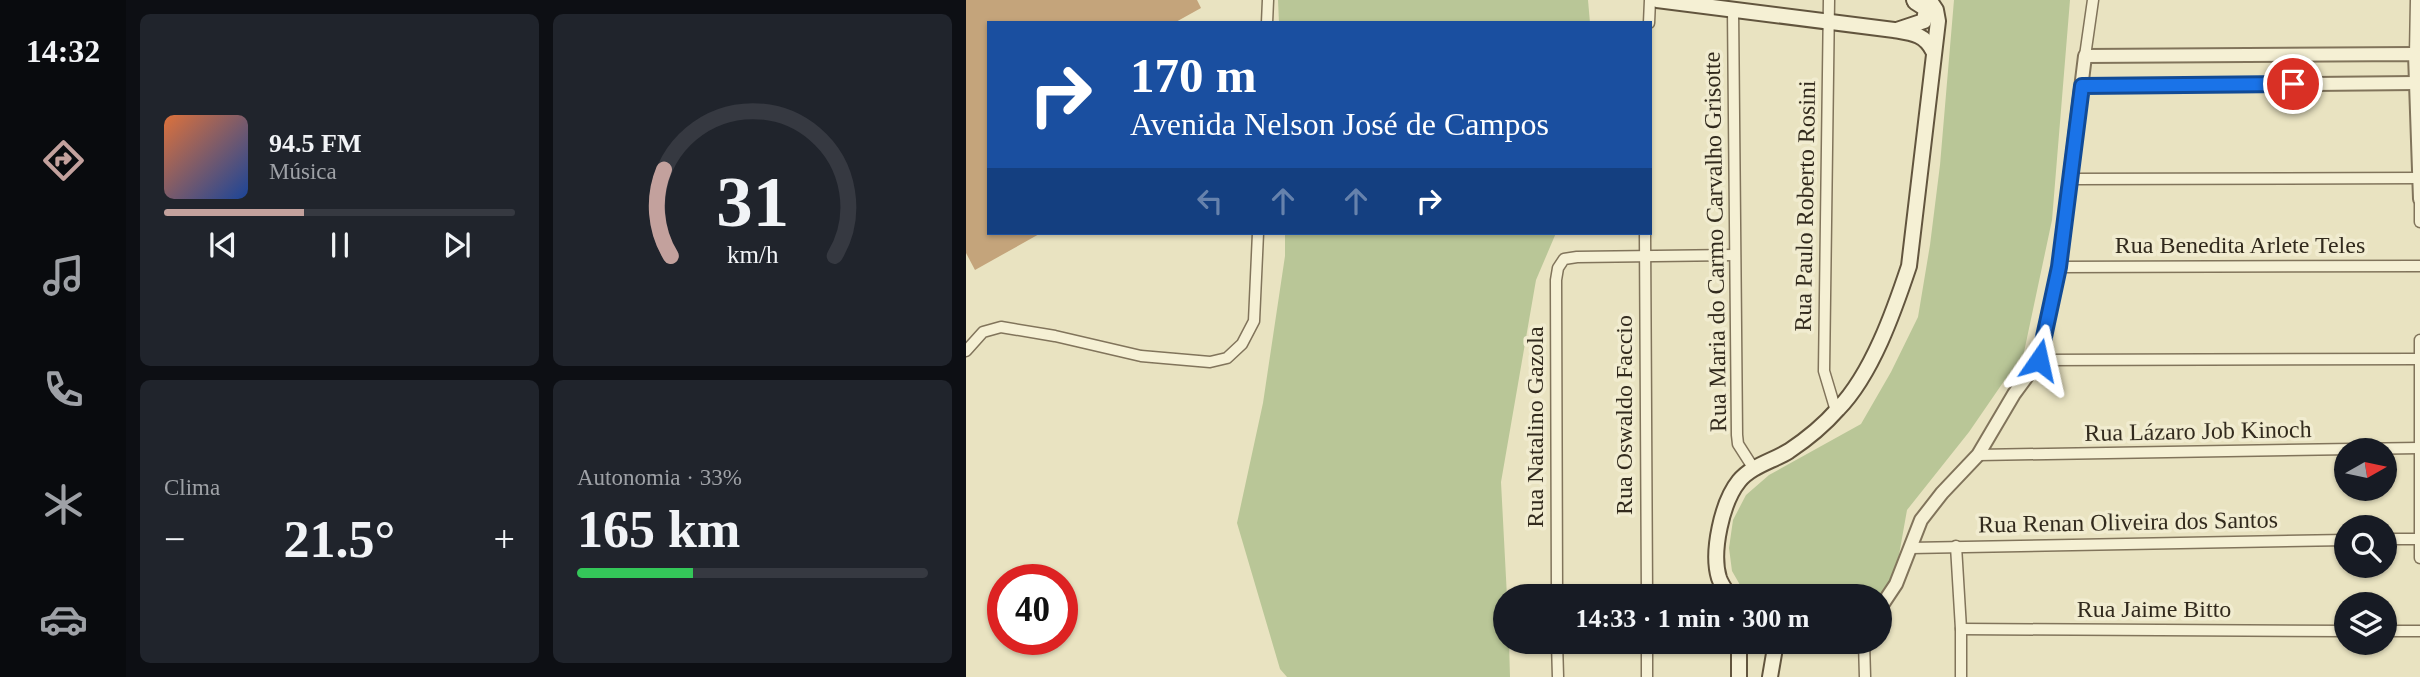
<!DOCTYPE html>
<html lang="pt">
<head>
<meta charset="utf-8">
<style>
  body { margin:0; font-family:"Times New Roman",serif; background:#20242c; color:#f1f3f6; height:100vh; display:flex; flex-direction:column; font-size:26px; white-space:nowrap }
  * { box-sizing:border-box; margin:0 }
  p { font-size:23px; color:#9ea1a6 }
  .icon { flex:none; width:38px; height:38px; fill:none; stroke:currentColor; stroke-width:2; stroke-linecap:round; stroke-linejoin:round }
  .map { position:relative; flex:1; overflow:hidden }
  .panel { display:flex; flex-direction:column; gap:14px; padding:14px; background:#0d0f14; width:840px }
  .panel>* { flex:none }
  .hud { position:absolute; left:21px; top:21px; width:665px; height:214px; border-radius:0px; box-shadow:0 2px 5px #0004; background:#1a4fa0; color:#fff; overflow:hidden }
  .needle { width:46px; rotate:81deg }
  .buttons { position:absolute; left:1368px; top:438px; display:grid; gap:14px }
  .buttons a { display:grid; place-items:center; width:63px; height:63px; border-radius:50%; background:#171b24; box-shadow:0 2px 5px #0004; font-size:35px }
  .speed { position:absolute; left:21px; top:564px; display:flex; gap:14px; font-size:35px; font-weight:700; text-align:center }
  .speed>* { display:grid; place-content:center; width:91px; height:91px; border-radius:50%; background:#171b24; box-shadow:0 2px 5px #0004; line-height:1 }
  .speed .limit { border:10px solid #d22; background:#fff; color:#111 }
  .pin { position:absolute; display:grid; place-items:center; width:60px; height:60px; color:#fff; margin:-30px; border:4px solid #fff; border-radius:50%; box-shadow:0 2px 7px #0007 }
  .me { position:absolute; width:77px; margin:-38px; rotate:11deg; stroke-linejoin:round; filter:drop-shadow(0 0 5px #0008) }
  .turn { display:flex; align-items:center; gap:24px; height:147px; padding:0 28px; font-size:32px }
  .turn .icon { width:91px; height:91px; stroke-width:2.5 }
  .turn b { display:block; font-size:49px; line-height:60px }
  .lanes { display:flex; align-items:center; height:66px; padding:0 28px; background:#0003; justify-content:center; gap:35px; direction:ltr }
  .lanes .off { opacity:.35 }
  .big { font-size:52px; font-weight:700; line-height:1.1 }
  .panel .card { flex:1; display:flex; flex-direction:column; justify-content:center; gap:10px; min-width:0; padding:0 24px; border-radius:10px; background:#20242c }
  .panel .dial { align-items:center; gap:0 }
  .dial svg { height:182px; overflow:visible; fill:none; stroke:#363941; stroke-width:7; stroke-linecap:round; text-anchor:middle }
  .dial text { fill:#f1f3f6; stroke:none }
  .song { display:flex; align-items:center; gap:21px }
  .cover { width:84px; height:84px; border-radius:10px; background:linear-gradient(135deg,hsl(20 70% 55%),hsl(220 70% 35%)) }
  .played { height:7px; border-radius:4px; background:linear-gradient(90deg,#c3a19d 40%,#363941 40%) }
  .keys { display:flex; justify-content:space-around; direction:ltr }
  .heat { display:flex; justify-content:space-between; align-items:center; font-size:38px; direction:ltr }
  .charge { height:10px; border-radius:5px; background:linear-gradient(90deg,#34c759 33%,#363941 0) }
  .panel .tiles { flex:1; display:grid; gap:14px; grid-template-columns:repeat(2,1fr) }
  .trip { position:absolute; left:527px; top:584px; width:399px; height:70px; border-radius:35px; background:#171b24; box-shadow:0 2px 5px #0004; font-weight:700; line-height:70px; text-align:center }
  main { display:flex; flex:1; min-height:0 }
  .tabs { display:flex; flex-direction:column; width:126px; justify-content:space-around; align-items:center; background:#090b0e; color:#9ea1a6 }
  .tabs .icon { width:49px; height:49px }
  .tabs .on { color:#c3a19d }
  .tabs b { font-size:32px; color:#f1f3f6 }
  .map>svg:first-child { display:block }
  .green { fill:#b9c697 }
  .building { fill:#c4a47b }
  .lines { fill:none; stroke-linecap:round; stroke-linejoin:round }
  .minor-casing { stroke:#81745b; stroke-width:13 }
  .tertiary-casing { stroke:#81745b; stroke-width:16 }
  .secondary-casing { stroke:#62553e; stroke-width:18 }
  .minor { stroke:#f5f0d4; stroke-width:10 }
  .tertiary { stroke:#f5f0d4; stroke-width:12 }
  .secondary { stroke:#f5f0d4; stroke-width:14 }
  .route-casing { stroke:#114b97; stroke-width:18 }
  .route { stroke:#1a73e8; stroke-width:12 }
  .labels { text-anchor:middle; stroke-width:7; stroke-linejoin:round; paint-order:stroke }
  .street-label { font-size:24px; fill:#322a1d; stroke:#f1ecd0 }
</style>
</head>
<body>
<main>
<nav class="tabs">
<b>14:32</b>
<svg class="icon on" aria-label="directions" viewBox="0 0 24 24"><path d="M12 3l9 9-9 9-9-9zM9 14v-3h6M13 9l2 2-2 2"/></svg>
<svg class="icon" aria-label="music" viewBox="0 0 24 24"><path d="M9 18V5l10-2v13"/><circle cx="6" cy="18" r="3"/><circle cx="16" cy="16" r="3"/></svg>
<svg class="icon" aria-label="phone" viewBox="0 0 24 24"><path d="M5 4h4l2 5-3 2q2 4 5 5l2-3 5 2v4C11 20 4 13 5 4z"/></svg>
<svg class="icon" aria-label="climate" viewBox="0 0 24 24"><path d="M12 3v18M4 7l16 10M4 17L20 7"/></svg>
<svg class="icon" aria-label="car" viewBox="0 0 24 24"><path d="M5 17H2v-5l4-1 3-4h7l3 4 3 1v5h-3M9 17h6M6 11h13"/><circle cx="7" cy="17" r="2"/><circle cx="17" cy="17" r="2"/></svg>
</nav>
<section class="panel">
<div class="tiles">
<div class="card">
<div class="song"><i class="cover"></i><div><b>94.5 FM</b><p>Música</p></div></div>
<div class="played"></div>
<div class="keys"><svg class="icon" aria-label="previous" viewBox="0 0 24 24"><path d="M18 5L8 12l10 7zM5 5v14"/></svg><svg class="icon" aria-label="pause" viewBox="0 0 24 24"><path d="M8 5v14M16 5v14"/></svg><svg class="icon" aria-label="next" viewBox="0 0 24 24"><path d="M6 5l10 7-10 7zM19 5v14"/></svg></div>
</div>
<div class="card dial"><svg viewBox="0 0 100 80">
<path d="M14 69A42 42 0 1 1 86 69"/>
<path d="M14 69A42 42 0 0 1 11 31" stroke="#c3a19d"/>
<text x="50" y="56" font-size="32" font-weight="700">31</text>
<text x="50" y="72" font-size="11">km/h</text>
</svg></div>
<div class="card"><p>Clima</p>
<div class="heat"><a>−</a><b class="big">21.5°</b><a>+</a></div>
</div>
<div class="card"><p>Autonomia · 33%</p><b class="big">165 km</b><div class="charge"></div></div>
</div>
</section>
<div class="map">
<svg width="1454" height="677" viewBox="0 0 1454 677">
  <rect width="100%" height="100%" fill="#e9e3c1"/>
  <!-- green -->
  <g class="green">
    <polygon points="312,0 622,0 624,23 313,23"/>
    <polygon points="988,0 1104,0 1086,220 1058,352 1003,432 941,510 933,555 924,581 914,597 781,597 766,571 763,548 767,520 780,495 803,475 895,424 925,372 952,317 964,245 974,165"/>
    <polygon points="319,233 590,233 570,280 535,482 541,597 539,642 543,642 544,677 321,677 314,669 271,523 297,403 319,256"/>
  </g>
  <!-- building -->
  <polygon class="building" points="0,0 231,0 235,8 208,23 23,23 23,233 75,233 9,270 0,253"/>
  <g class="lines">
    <!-- minor casing -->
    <g class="minor-casing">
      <g id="minor">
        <polyline points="863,0 858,371 870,411"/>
        <polyline points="767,9 771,435 772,444 788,469"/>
        <polyline points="301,23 302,0"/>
        <polyline points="683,23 684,0"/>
        <polyline points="1449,54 1450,0"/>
        <polyline points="1119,56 1127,0"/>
        <polyline points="1105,179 1453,178"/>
        <polyline points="1454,199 1454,222"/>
        <polyline points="679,233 681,597"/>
        <polyline points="1093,267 1454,266"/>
        <polyline points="1454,340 1454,558"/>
        <polyline points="0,351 17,332 35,327 89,336 175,356 244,362 261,358 276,344 288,321 292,233"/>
        <polyline points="1073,360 1454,359"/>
        <polyline points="1012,455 1453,448"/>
        <polyline points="1419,539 1454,539"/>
        <polyline points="990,546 995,629 995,677"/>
        <polyline points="944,548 1381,540"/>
        <polyline points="591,597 590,280 592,268 598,259 611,257 768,255"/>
        <polyline points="995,629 1381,631"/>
        <polyline points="1419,631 1454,631"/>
        <polyline points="591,642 592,677"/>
        <polyline points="681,642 681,677"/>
        <polyline points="898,642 899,677"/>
      </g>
    </g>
    <!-- tertiary casing -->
    <g class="tertiary-casing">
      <g id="tertiary">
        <polyline points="1116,86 1450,83"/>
        <polyline points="914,608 930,584 955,520 976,493 1012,455 1048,394 1073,360 1093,267 1119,56 1449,54 1454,199"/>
      </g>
    </g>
    <!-- secondary casing -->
    <g class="secondary-casing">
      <g id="secondary">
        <path d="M691,0L928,30C946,33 959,34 967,51"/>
        <polyline points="931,30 958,21 960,9 949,2"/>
        <path d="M764,597C760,591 755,584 753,578C745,552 756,502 773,481C785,466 807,461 823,451C841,439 858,425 872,409C906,374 928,311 943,266L972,21L970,10L966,4L948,0"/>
        <polyline points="773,642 773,677"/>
        <polyline points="804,677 810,642"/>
      </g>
    </g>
    <!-- minor -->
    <use href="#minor" class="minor"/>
    <!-- tertiary -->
    <use href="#tertiary" class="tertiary"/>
    <!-- secondary -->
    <use href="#secondary" class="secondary"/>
  </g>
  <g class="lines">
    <!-- route casing -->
    <g class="route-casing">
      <polyline id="route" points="1073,360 1093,267 1116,86 1327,84"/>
    </g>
    <!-- route -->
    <use href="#route" class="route"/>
  </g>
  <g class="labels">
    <!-- street labels -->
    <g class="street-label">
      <text transform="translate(839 206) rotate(-89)" y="8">Rua Paulo Roberto Rosini</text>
      <text transform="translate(749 242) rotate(-91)" y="8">Rua Maria do Carmo Carvalho Grisotte</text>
      <text x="1274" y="253">Rua Benedita Arlete Teles</text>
      <text transform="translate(658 415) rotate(-90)" y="8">Rua Oswaldo Faccio</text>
      <text transform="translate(569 427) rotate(-90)" y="8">Rua Natalino Gazola</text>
      <text transform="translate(1232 431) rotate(-1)" y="8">Rua Lázaro Job Kinoch</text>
      <text transform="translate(1162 522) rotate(-1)" y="8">Rua Renan Oliveira dos Santos</text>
      <text x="1188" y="617">Rua Jaime Bitto</text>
    </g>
  </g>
</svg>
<div class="buttons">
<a><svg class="needle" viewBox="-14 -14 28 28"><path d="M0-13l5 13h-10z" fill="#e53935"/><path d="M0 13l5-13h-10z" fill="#9ea1a6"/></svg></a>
<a><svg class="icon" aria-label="search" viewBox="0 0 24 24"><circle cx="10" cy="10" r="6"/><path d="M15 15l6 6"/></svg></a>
<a><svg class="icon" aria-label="layers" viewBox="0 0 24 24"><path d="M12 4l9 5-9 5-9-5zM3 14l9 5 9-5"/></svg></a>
</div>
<div class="speed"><div class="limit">40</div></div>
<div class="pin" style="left:1327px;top:84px;background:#d93025"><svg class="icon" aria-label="arrive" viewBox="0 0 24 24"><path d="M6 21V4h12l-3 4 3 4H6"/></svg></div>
<svg class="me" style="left:1073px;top:360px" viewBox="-20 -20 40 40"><path d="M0-17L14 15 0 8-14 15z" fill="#1a73e8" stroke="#fff" stroke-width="4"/></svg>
<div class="trip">14:33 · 1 min · 300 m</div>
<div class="hud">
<div class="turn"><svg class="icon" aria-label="right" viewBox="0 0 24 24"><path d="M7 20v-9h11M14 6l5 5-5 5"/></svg><div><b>170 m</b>Avenida Nelson José de Campos</div></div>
<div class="lanes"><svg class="icon off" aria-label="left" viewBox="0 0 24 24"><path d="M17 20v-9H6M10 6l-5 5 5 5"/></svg><svg class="icon off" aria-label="ahead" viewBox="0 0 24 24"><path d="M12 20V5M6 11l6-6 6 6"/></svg><svg class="icon off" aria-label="ahead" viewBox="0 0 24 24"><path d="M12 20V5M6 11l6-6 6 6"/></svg><svg class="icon" aria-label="right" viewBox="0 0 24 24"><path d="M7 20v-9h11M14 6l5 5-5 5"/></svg></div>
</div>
</div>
</main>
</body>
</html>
